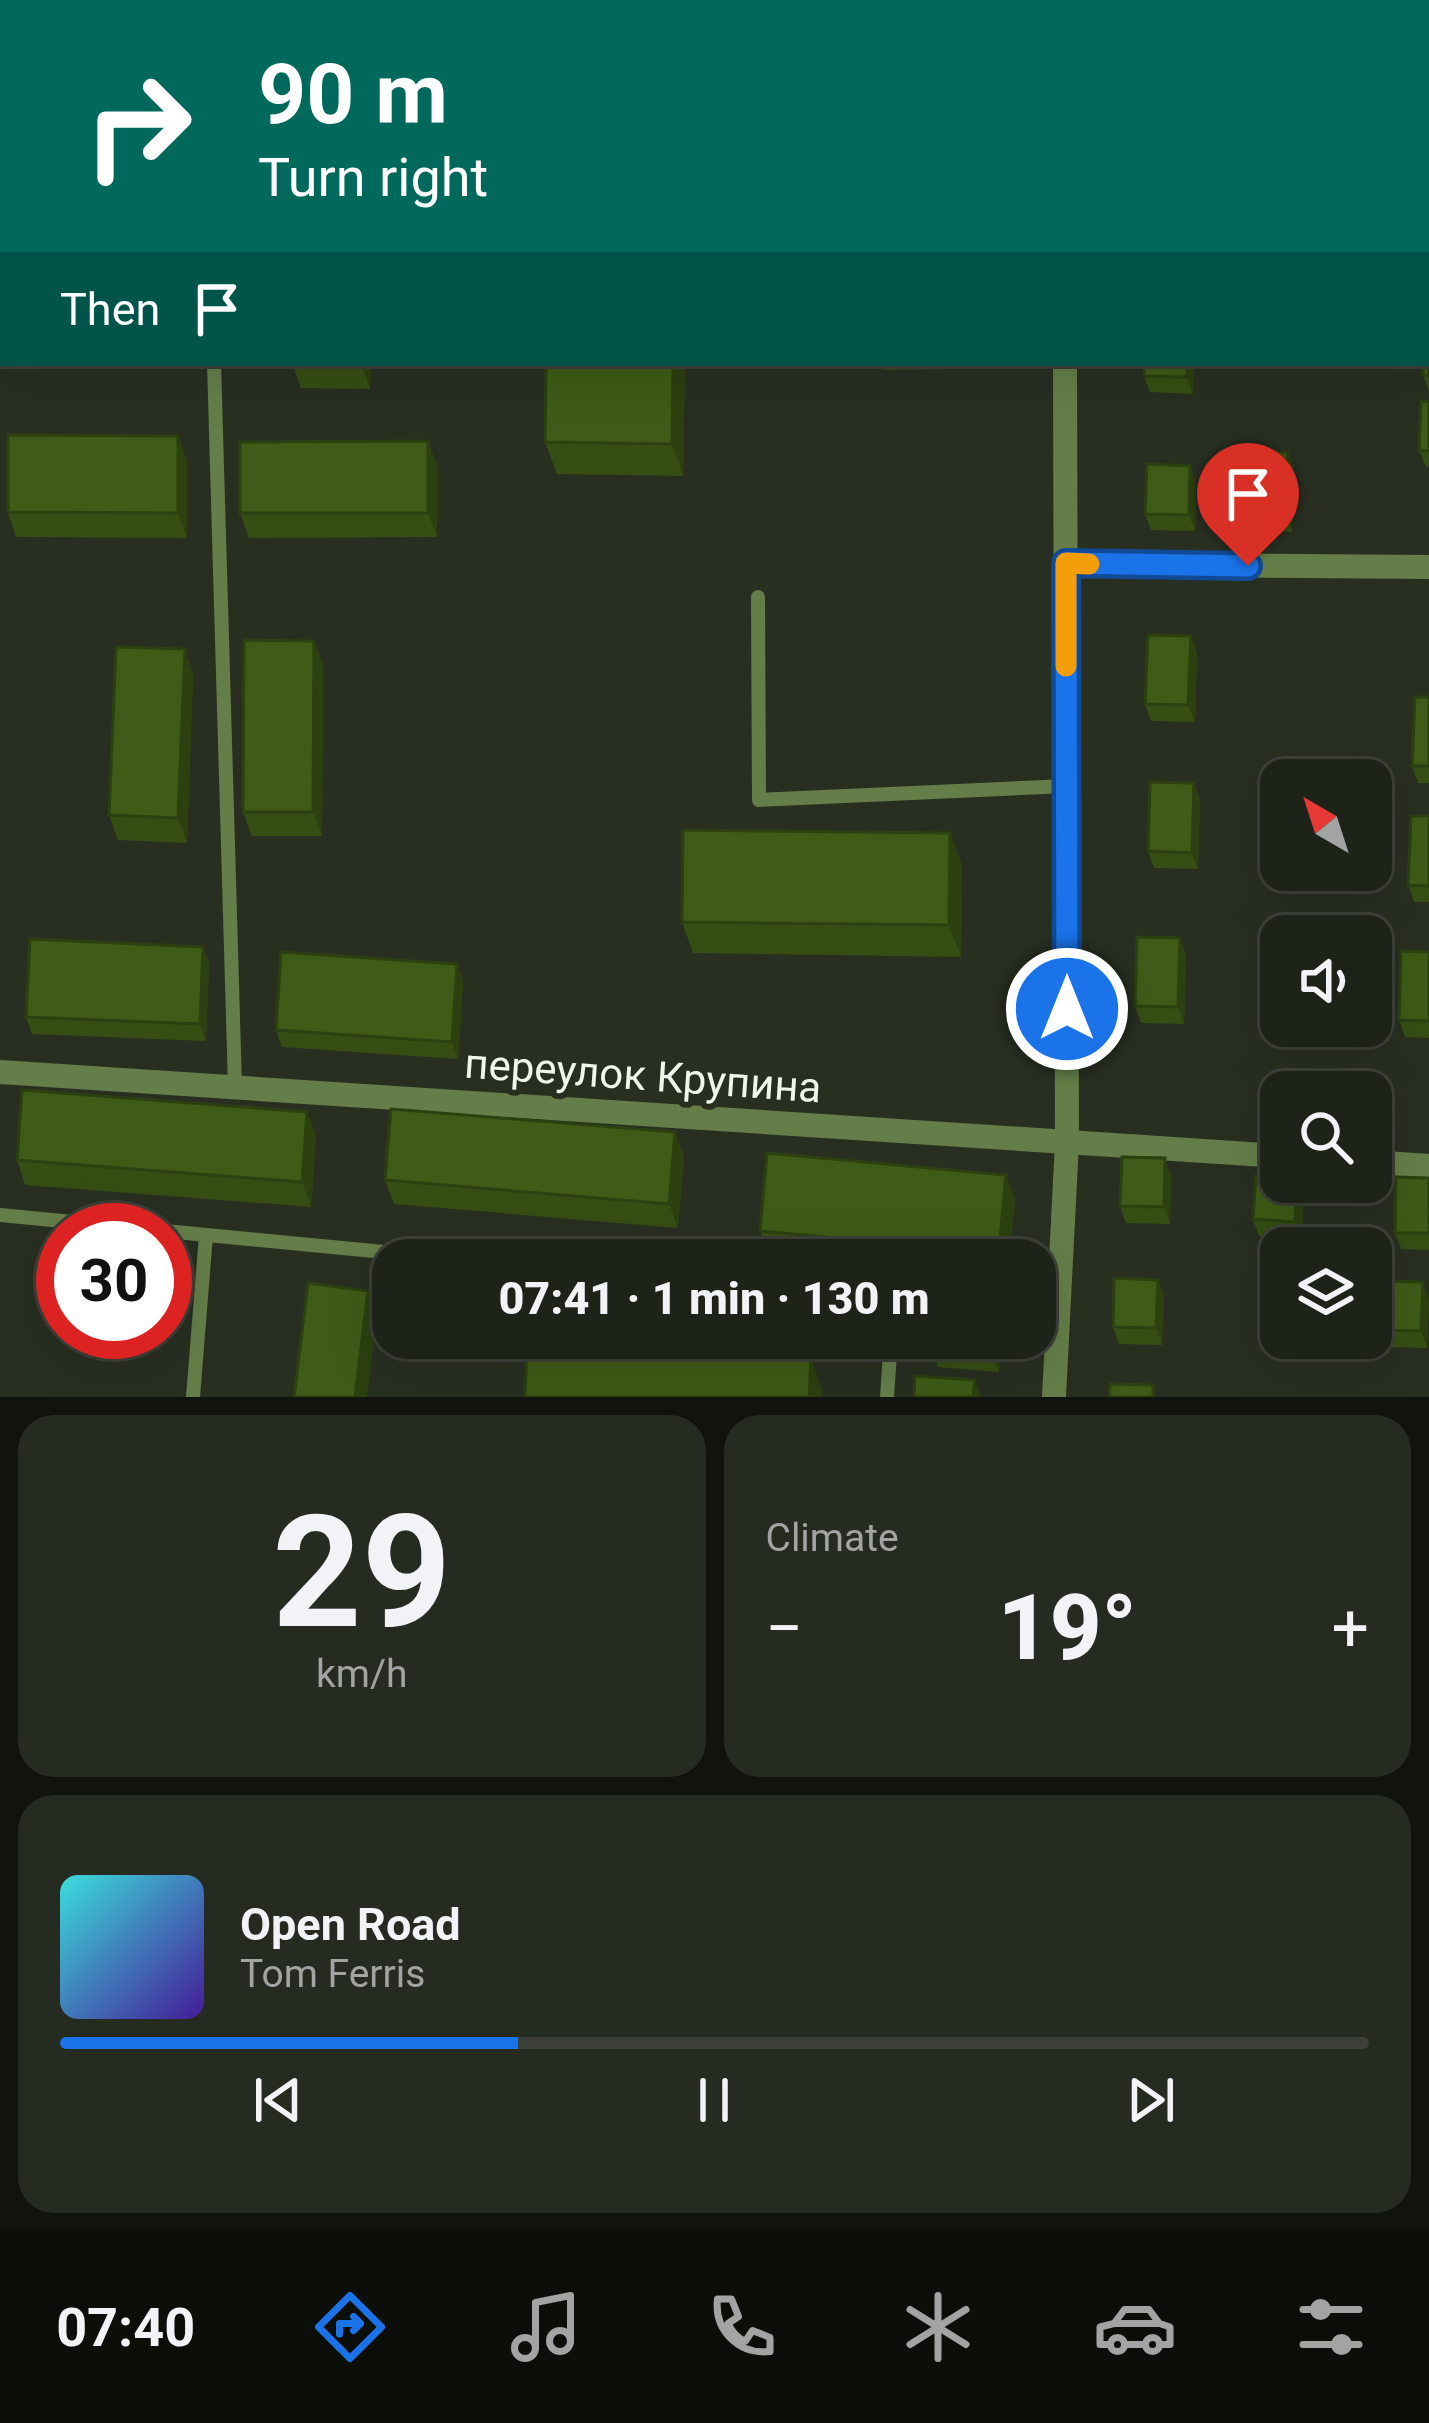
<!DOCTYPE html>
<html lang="en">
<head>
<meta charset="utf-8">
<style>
  body { margin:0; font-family:Roboto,sans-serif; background:#262b22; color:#f1f3f6; height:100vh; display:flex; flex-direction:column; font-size:45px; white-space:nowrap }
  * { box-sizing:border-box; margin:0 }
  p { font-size:39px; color:#a1a4a2 }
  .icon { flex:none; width:66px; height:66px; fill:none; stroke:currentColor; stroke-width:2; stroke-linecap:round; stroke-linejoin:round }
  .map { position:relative; height:1397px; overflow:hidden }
  .panel { display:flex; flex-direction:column; gap:18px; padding:18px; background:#10130e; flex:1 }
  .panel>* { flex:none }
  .guide { position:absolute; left:0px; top:0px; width:1431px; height:366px; box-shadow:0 12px 48px #0002,0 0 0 3px #3c4038; background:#00695c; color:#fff; overflow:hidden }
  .needle { width:78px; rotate:321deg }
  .tools { position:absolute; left:1260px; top:759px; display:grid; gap:24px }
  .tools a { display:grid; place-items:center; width:132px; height:132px; border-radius:24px; background:#1e2319; box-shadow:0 12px 48px #0002,0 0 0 3px #3c4038; font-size:60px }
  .speed { position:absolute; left:36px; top:1203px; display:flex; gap:24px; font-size:60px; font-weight:700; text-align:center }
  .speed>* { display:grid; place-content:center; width:156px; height:156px; border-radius:50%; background:#1e2319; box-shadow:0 12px 48px #0002,0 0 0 3px #3c4038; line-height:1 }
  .speed .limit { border:18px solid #d22; background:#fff; color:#111 }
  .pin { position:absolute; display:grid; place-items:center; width:102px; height:102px; color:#fff; margin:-123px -51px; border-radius:50% 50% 50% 0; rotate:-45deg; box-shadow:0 0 12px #0007 }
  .pin .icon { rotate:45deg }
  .me { position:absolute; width:132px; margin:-66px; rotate:0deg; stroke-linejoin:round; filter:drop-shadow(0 0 9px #0008) }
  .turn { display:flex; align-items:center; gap:42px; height:252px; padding:0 60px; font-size:54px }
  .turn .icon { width:156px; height:156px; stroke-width:2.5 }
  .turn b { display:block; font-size:84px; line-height:102px }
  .then { display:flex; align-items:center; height:114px; padding:0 60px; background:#0003; gap:24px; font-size:45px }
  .big { font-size:90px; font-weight:800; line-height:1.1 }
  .panel .card { flex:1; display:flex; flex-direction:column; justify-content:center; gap:18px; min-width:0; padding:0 42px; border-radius:36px; background:#262b22 }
  .panel .dial { align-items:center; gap:0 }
  .dial b { font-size:156px; line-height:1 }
  .song { display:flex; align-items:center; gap:36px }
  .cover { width:144px; height:144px; border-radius:18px; background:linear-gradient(135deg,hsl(180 70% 55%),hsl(260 70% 35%)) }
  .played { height:12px; border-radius:6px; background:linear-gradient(90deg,#1a73e8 35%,#3c4038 35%) }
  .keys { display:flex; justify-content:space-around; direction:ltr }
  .heat { display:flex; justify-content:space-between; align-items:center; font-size:66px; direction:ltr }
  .panel .tiles { flex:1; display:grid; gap:18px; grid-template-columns:1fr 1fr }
  .card:last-child { grid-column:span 2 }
  .trip { position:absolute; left:372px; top:1239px; width:684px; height:120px; border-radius:36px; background:#1e2319; box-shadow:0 12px 48px #0002,0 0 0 3px #3c4038; font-weight:800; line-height:120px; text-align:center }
  .dock { display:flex; height:192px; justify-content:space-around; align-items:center; background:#0c0e0a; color:#a1a4a2 }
  .dock .icon { width:84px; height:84px }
  .dock .on { color:#1a73e8 }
  .dock b { font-size:54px; color:#f1f3f6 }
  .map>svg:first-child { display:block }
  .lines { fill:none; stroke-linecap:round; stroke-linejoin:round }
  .service { stroke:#657e49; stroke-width:14 }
  .minor { stroke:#657e49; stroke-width:24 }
  .wall { fill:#364e14 }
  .shaded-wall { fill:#2c4010 }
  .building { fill:#3f5b17; stroke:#2c4010; stroke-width:3 }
  .route-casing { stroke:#114b97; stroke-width:30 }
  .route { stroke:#1a73e8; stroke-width:21 }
  .slow { stroke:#f59e0b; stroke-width:21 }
  .labels { text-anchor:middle; stroke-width:12; stroke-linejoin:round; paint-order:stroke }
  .street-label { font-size:42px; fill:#f1f6ed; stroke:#282f21 }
</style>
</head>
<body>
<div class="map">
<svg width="1429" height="1397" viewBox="0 0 1429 1397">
  <rect width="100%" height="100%" fill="#282f21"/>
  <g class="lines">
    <!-- service -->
    <g class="service">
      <polyline points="203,0 203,3"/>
      <polyline points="214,363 235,1087"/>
      <polyline points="758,597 759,800 1067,786"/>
      <polyline points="0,1215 156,1230"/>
      <polyline points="165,1231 467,1260"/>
      <polyline points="193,1397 206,1235"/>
      <polyline points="887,1397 891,1338"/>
    </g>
    <!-- minor -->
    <g class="minor">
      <polyline points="1065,3 1065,0"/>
      <polyline points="1066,564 1429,567"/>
      <polyline points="0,1072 1281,1156"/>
      <polyline points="1371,1162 1429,1166"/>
      <polyline points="1054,1397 1067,1142 1065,363"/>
    </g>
  </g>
  <!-- wall -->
  <g class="wall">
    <rect x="0" y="208" width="3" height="87"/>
    <polygon points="1429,326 1429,392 1423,375"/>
    <polygon points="292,363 371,363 370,389 301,388"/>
    <polygon points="546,363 685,363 683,476 557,474 545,442"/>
    <polygon points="880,363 950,363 950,369 882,370"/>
    <polygon points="1144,363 1194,363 1193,394 1150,392 1144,376"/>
    <polygon points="1429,402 1429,467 1426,467 1419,450"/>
    <polygon points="187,460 187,538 16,537 8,512"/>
    <polygon points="437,465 437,537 249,538 240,513"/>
    <polygon points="1294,468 1292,532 1250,530 1244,513"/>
    <polygon points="1196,482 1195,531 1151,530 1145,514"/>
    <polygon points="314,641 323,665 322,836 252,836 243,812"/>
    <polygon points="1197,653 1195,722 1151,721 1145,704"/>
    <polygon points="193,674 187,843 118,840 109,815"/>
    <polygon points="1429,697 1429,783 1418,783 1412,766"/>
    <polygon points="1194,783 1200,800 1198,869 1154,868 1148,851"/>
    <polygon points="1429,816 1429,902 1414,902 1408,885"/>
    <polygon points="962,865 961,957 693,953 682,922"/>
    <polygon points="203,947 209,963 206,1041 32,1034 26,1017"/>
    <polygon points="1429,952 1429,1038 1405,1037 1399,1020"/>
    <polygon points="1186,955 1184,1024 1141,1023 1135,1006"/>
    <polygon points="457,964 463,981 458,1059 282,1047 276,1030"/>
    <polygon points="675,1132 684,1157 678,1228 394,1204 385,1180"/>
    <polygon points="316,1136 311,1207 25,1185 17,1160"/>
    <polygon points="1171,1175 1170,1224 1126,1223 1120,1206"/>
    <polygon points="1429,1178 1429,1250 1401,1249 1395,1233"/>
    <polygon points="1281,1182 1299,1182 1304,1195 1301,1239 1259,1236 1253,1219"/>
    <polygon points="1015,1199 1009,1260 820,1260 769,1255 760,1231"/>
    <polygon points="1158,1280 1164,1296 1162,1345 1119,1344 1113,1327"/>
    <polygon points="1429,1299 1427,1348 1384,1347 1378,1330"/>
    <polygon points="1002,1338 999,1372 938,1367 929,1342"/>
  </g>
  <!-- shaded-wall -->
  <g class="shaded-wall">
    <polygon points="361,363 371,363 370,389"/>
    <polygon points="673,363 685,363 683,476 672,444"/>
    <polygon points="1187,363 1194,363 1193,394 1187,377"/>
    <polygon points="178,436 187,460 187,538 178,513"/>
    <polygon points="428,441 437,465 437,537 428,513"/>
    <polygon points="1288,452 1294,468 1292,532 1286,515"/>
    <polygon points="1190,466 1196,482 1195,531 1189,515"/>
    <polygon points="1191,636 1197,653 1195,722 1188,705"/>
    <polygon points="314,641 323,665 322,836 313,812"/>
    <polygon points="185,649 193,674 187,843 178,818"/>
    <polygon points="1194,783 1200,800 1198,869 1192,853"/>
    <polygon points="950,833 962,865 961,957 949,925"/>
    <polygon points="1180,938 1186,955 1184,1024 1178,1007"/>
    <polygon points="203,947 209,963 206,1041 200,1024"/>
    <polygon points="457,964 463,981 458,1059 452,1042"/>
    <polygon points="307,1112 316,1136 311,1207 302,1182"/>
    <polygon points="675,1132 684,1157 678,1228 669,1204"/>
    <polygon points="1165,1158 1171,1175 1170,1224 1164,1207"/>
    <polygon points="1006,1175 1015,1199 1009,1260 998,1260"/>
    <polygon points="1297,1182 1299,1182 1304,1195 1301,1239 1295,1222"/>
    <polygon points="1158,1280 1164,1296 1162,1345 1156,1328"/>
    <polygon points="1423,1282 1429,1299 1427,1348 1421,1331"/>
    <polygon points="368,1291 377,1315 367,1397 355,1397"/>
    <polygon points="991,1338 1002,1338 999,1372 990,1348"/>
    <polygon points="811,1359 823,1391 822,1397 809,1397"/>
    <polygon points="975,1380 981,1397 973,1397"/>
  </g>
  <!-- building -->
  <g class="building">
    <rect x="11" y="0" width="168" height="3"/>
    <rect x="234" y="0" width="170" height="3"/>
    <rect x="651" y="0" width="67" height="3"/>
    <rect x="1155" y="0" width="43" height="3"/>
    <polygon points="1241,0 1284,1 1284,3 1241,3"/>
    <polygon points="1317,0 1360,0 1360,3 1316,3"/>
    <rect x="1428" y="149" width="1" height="49"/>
    <rect x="0" y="208" width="3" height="63"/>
    <rect x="1428" y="256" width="1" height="49"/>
    <polygon points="1428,326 1429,376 1423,375 1423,363 1428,363"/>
    <polygon points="546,363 673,363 672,444 545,442"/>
    <polygon points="1144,363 1187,363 1187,377 1144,376"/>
    <polygon points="1421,401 1429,402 1429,451 1419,450"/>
    <polygon points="8,435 178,436 178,513 8,512"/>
    <polygon points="428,441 428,513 240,513 240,442"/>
    <polygon points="1246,450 1288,452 1286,515 1244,513"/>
    <polygon points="1147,464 1190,466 1189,515 1145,514"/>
    <polygon points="1148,635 1191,636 1188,705 1145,704"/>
    <polygon points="244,640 314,641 313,812 243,812"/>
    <polygon points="116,647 185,649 178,818 109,815"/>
    <polygon points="1415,697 1429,697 1429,766 1412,766"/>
    <polygon points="1150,782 1194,783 1192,853 1148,851"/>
    <polygon points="1411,816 1429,816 1429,886 1408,885"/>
    <polygon points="683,830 950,833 949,925 682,922"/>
    <polygon points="1137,937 1180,938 1178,1007 1135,1006"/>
    <polygon points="30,939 203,947 200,1024 26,1017"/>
    <polygon points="1401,951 1429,952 1429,1021 1399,1020"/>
    <polygon points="281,952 457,964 452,1042 276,1030"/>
    <polygon points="22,1090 307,1112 302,1182 17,1160"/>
    <polygon points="391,1109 675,1132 669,1204 385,1180"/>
    <polygon points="767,1153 1006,1175 998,1260 937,1260 938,1247 760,1231"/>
    <polygon points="1122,1157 1165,1158 1164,1207 1120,1206"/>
    <polygon points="1256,1175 1281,1177 1281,1182 1297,1182 1295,1222 1253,1219"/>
    <polygon points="1396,1177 1429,1178 1429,1233 1395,1233"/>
    <polygon points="1114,1278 1158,1280 1156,1328 1113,1327"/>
    <polygon points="1379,1281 1423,1282 1421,1331 1378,1330"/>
    <polygon points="308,1283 368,1291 355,1397 294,1397"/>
    <polygon points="930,1338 991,1338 990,1348 929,1342"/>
    <polygon points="527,1345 811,1359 809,1397 525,1397"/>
    <polygon points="915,1376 975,1380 973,1397 914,1397"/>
    <polygon points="1110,1384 1153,1385 1153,1397 1109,1397"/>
  </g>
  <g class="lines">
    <!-- route casing -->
    <g class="route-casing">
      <polyline id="route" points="1067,1009 1066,563 1248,566"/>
    </g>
    <!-- route -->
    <use href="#route" class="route"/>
    <!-- slow -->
    <polyline class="slow" points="1066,666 1066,563 1089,564"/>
  </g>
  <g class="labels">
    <!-- street labels -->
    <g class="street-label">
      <text transform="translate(643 1075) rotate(4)" y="15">переулок Крупина</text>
    </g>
  </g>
</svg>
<div class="tools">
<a><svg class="needle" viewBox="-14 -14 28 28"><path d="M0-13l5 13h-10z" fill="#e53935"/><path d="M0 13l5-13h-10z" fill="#a1a4a2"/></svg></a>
<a><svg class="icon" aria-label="sound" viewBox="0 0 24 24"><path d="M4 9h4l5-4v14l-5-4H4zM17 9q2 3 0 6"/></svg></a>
<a><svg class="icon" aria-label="search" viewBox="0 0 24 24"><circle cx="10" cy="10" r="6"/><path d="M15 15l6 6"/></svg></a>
<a><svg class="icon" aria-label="layers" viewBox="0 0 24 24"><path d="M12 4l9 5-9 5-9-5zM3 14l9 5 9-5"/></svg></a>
</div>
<div class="speed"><div class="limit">30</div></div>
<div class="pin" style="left:1248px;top:566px;background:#d93025"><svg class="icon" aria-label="arrive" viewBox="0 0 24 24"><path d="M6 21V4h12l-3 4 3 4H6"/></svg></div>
<svg class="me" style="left:1067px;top:1009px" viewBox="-20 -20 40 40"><circle r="17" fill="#1a73e8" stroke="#fff" stroke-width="3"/><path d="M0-11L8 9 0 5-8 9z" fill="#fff"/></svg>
<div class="trip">07:41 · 1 min · 130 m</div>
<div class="guide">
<div class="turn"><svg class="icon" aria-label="right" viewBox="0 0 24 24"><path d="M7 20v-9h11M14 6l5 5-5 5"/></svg><div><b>90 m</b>Turn right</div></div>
<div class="then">Then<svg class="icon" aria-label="arrive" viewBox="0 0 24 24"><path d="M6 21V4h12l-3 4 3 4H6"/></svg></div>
</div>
</div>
<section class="panel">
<div class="tiles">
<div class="card dial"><b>29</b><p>km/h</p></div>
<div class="card"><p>Climate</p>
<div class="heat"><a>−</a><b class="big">19°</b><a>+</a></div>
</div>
<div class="card">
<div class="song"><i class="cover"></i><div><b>Open Road</b><p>Tom Ferris</p></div></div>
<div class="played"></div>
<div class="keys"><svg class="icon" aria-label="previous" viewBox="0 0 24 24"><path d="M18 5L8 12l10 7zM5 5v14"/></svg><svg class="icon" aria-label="pause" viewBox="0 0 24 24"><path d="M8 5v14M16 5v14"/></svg><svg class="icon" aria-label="next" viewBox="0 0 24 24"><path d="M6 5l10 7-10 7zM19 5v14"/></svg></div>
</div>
</div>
</section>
<nav class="dock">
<b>07:40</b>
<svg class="icon on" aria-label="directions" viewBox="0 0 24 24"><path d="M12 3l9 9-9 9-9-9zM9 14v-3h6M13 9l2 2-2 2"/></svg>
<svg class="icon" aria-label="music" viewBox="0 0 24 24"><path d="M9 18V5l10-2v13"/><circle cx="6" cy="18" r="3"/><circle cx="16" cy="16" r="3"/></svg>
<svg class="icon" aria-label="phone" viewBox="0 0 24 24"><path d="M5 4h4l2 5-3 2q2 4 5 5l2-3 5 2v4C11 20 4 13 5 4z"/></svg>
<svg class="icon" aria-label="climate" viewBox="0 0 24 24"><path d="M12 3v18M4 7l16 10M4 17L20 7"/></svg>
<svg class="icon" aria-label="car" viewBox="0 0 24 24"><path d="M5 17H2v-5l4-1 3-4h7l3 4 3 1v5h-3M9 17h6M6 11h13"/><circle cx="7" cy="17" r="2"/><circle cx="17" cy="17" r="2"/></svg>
<svg class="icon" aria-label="filters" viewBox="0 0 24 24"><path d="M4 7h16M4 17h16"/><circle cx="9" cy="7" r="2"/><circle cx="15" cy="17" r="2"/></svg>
</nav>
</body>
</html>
